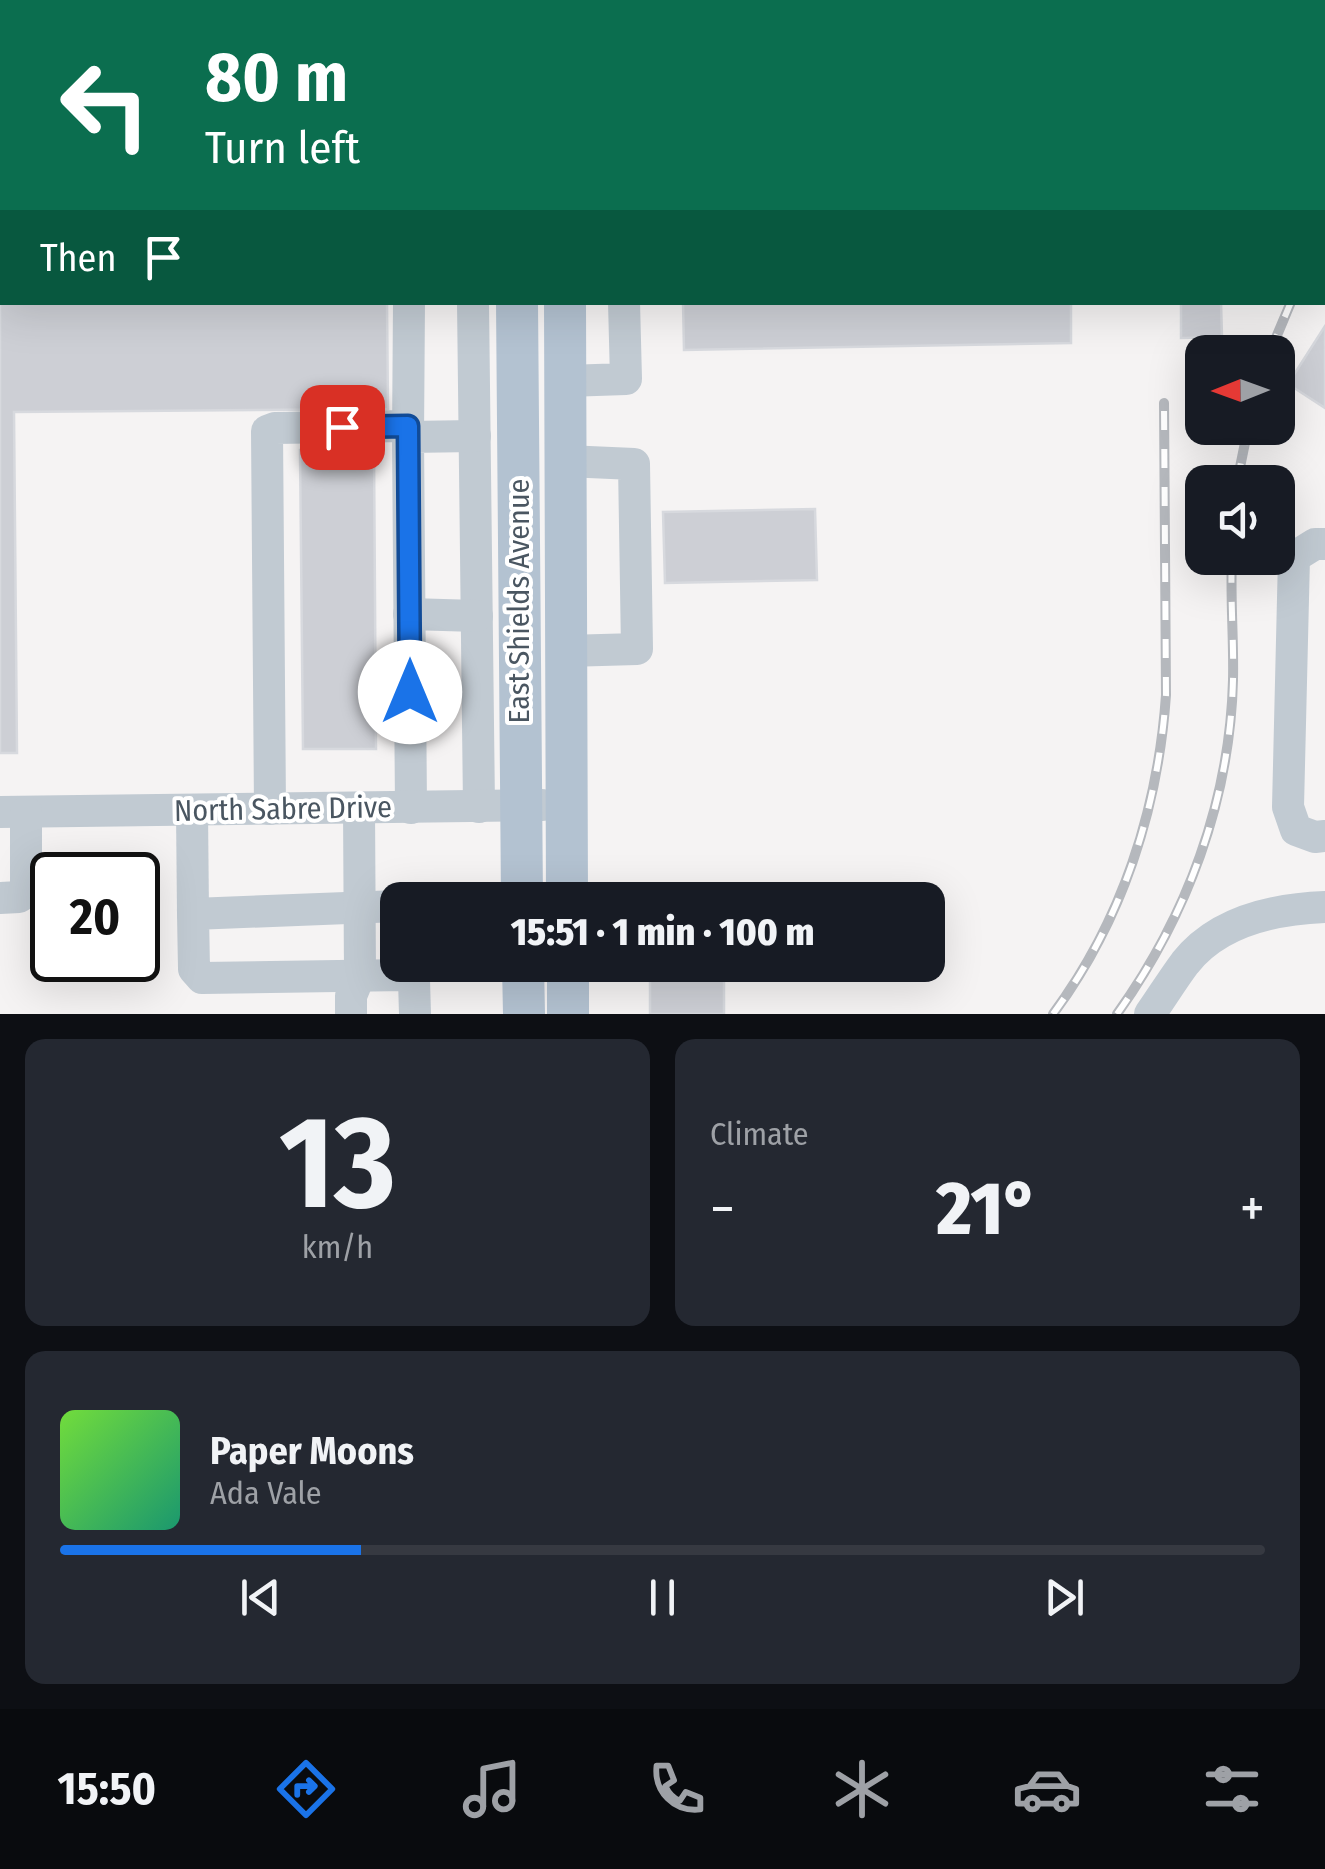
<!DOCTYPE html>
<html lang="en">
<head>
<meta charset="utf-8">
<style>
  body { margin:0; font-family:"Fira Sans Condensed",sans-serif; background:#242831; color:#f1f3f6; height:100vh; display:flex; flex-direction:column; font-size:38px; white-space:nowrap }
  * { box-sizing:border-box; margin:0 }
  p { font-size:32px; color:#9ea1a6 }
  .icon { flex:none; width:55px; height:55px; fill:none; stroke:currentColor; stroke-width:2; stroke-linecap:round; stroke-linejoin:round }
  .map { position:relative; height:1014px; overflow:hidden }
  .details { display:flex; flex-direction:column; gap:25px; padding:25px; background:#0d0f14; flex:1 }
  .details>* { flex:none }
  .top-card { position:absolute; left:0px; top:0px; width:1325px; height:305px; box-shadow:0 10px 40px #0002; background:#0b6e4f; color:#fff; overflow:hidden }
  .needle { width:65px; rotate:269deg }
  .tools { position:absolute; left:1185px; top:335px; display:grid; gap:20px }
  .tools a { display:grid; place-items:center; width:110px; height:110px; border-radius:20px; background:#171b24; box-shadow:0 10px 40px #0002; font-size:50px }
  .speed { position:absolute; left:30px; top:852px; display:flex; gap:20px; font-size:50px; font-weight:700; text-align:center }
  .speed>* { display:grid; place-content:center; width:130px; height:130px; border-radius:50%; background:#171b24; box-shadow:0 10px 40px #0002; line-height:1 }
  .speed .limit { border:5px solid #111; border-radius:15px; background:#fff; color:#111 }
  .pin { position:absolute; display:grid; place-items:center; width:85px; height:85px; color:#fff; margin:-42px; border-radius:20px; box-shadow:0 5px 15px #0006 }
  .me { position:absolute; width:110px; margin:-55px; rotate:0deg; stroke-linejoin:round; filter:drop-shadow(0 0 8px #0008) }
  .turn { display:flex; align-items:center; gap:35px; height:210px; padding:0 40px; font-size:45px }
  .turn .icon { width:130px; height:130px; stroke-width:2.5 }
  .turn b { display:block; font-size:70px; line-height:85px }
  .then { display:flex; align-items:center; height:95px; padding:0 40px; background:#0003; gap:20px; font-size:38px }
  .big { font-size:75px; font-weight:800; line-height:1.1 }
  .details .widget { flex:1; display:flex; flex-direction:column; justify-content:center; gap:15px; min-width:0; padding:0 35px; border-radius:20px; background:#242831 }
  .details .dial { align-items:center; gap:0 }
  .dial b { font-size:130px; line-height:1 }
  .song { display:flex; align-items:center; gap:30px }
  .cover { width:120px; height:120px; border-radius:15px; background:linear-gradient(135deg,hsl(100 70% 55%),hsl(160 70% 35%)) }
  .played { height:10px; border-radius:5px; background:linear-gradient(90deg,#1a73e8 25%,#363941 25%) }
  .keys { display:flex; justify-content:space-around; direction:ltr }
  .heat { display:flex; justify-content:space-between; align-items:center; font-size:55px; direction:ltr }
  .details .tiles { flex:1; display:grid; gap:25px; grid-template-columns:1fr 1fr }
  .widget:last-child { grid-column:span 2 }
  .trip { position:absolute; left:380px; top:882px; width:565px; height:100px; border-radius:20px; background:#171b24; box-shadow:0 10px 40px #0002; font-weight:800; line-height:100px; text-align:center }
  .menu { display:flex; height:160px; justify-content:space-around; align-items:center; background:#090b0e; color:#9ea1a6 }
  .menu .icon { width:70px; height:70px }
  .menu .active { color:#1a73e8 }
  .menu b { font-size:45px; color:#f1f3f6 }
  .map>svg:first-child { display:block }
  .building { fill:#cdcfd5; stroke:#d7d9de; stroke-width:2.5 }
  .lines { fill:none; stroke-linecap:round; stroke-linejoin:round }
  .minor { stroke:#c1cad2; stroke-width:32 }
  .major { stroke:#b3c2d1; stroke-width:42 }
  .rail-casing { stroke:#b5b8bd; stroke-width:10 }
  .rail { stroke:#fff; stroke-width:6; stroke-dasharray:19; stroke-linecap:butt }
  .route-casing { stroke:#114b97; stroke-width:25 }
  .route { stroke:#1a73e8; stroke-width:18 }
  .labels { text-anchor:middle; stroke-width:8; stroke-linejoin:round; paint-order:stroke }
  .street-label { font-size:30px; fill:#4a5661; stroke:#fff }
</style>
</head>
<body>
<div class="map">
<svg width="1325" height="1014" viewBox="0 0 1325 1014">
  <rect width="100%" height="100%" fill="#f5f3f3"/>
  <!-- building -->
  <g class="building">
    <rect x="175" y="0" width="214" height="2"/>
    <rect x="975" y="0" width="87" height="2"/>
    <polygon points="0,27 2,27 0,247"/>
    <polygon points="0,256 2,302 387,302 388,409 14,412 17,753 0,753"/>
    <polygon points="683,302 1071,302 1071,343 684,350"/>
    <polygon points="1181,302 1221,302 1222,337 1181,338"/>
    <polygon points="1325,326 1325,408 1288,384"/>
    <polygon points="300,450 374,450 376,749 303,749"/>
    <polygon points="815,509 817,580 665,583 663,512"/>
    <rect x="650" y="965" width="74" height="49"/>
  </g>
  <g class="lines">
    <!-- minor -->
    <g class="minor">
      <polyline points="137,0 137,2"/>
      <polyline points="470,0 470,2"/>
      <polyline points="754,0 754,2"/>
      <polyline points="927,0 927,2"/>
      <polyline points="1105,0 1105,2"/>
      <polyline points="1245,0 1245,2"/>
      <polyline points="1317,2 1317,0"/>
      <polyline points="473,302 479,807"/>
      <polyline points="566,381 626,379 624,302"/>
      <polyline points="408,437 409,302"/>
      <polyline points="566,461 634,464 637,649 566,651"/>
      <polyline points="1325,544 1315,544 1294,557 1288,807 1296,830 1315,837 1325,836"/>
      <polyline points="409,614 477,616"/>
      <polyline points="411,808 408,437 475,436"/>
      <polyline points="270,809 267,431 275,428 408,426"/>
      <polyline points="192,810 193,914"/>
      <polyline points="0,812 542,805"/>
      <polyline points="0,898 19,897 26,892 26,812"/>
      <polyline points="398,906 193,914 194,969 202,978 405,975 414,980 415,1014"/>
      <polyline points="351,1014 351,996 360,974 359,808"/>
      <path d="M1150,1014C1162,997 1173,979 1185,963C1218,921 1275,909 1325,907"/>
    </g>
    <!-- major -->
    <g class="major">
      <polyline points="514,0 514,2"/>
      <polyline points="561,0 561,2"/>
      <polyline points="517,302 522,900"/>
      <polyline points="565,302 567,900"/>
      <polyline points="523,965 524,1014"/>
      <polyline points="568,965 568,1014"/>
    </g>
    <!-- rail casing -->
    <g class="rail-casing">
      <g id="rail">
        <polyline points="1322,245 1325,241"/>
        <polyline points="1270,352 1291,302"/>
        <polyline points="1237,482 1248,428"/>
        <path d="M1053,1014C1122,921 1158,810 1166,695L1164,403"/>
        <path d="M1117,1014C1187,916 1230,801 1233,680C1234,639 1230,598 1232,558"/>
      </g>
    </g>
    <!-- rail -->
    <use href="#rail" class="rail"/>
  </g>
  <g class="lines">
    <!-- route casing -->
    <g class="route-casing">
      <polyline id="route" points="342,427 408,426 410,692"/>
    </g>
    <!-- route -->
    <use href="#route" class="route"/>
  </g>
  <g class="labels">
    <!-- street labels -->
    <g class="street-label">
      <text transform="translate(519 601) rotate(-90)" y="10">East Shields Avenue</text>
      <text transform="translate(283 809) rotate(-1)" y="10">North Sabre Drive</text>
    </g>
  </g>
</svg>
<div class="tools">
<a><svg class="needle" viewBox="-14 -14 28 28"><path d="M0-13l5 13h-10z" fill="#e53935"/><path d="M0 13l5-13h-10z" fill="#9ea1a6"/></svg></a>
<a><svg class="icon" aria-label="sound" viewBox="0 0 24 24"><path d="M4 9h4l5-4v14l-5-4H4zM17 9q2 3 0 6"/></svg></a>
</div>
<div class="speed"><div class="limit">20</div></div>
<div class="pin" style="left:342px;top:427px;background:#d93025"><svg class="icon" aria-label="arrive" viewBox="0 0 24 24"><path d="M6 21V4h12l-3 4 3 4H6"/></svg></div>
<svg class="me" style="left:410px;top:692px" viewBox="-20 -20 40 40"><circle r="19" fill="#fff"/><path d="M0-13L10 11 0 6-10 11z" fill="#1a73e8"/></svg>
<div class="trip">15:51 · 1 min · 100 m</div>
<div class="top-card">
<div class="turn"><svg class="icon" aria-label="left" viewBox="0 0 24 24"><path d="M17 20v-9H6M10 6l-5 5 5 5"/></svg><div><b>80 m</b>Turn left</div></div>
<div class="then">Then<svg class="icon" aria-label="arrive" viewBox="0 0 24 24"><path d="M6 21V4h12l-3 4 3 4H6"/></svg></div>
</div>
</div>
<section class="details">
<div class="tiles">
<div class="widget dial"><b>13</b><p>km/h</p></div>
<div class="widget"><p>Climate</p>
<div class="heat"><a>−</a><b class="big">21°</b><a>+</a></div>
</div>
<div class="widget">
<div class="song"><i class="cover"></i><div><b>Paper Moons</b><p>Ada Vale</p></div></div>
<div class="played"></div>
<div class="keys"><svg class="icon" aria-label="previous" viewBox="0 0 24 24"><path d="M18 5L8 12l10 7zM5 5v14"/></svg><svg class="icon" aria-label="pause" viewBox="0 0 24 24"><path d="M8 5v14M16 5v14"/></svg><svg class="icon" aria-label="next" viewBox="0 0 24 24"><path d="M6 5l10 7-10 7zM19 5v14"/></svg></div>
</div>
</div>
</section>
<nav class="menu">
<b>15:50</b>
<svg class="icon active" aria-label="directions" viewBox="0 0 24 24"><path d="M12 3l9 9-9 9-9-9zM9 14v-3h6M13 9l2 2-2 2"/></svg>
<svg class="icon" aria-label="music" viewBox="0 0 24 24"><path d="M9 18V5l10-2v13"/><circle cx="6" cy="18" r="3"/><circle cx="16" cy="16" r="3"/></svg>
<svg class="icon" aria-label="phone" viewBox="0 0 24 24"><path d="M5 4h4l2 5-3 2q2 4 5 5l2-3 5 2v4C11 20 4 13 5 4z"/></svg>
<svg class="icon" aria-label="climate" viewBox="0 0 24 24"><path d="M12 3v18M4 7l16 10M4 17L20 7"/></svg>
<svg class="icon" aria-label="car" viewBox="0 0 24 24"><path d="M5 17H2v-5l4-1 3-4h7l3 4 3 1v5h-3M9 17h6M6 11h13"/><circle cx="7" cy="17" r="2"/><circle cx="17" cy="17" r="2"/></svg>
<svg class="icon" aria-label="filters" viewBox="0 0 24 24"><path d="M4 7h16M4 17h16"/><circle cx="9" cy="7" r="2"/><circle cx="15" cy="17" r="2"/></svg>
</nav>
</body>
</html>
